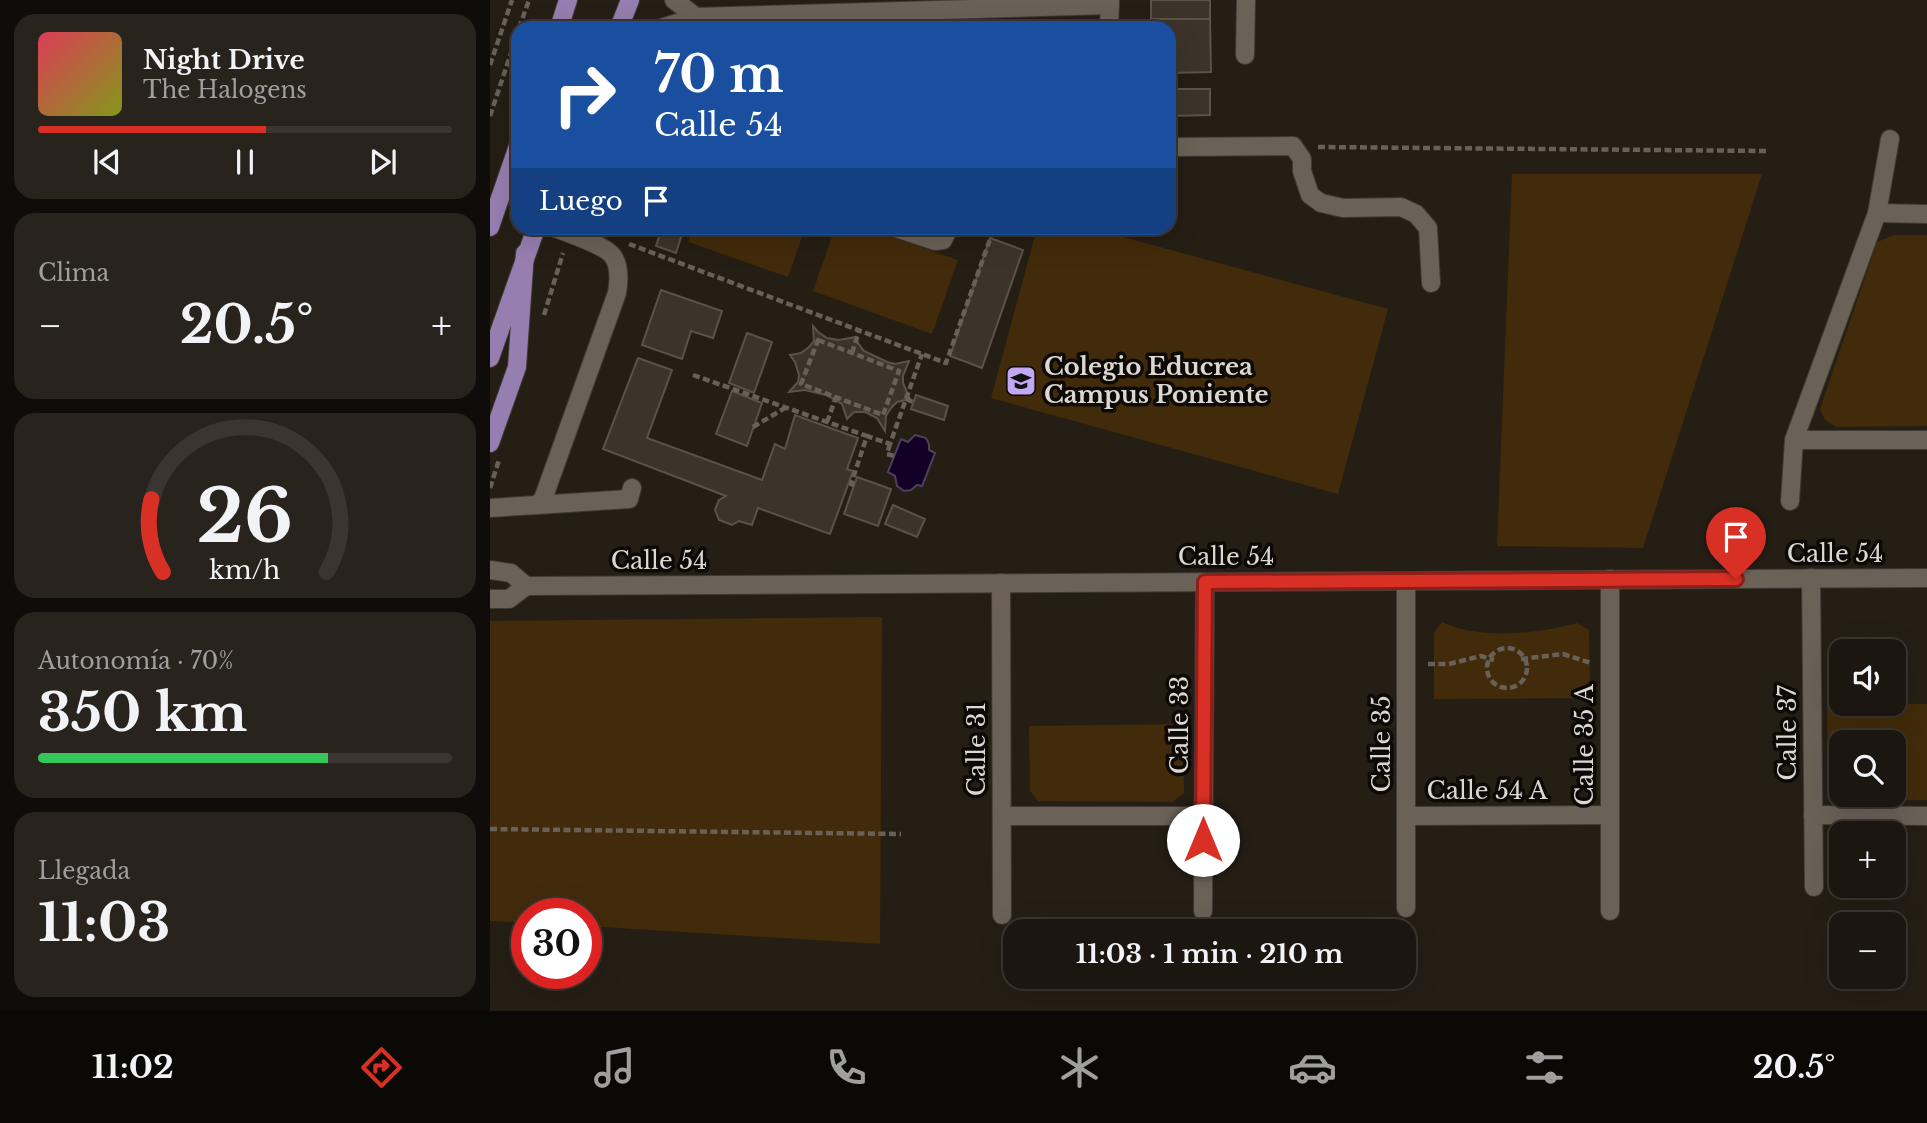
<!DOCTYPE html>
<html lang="es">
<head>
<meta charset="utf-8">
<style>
  body { margin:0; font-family:"Libre Baskerville",serif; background:#29231e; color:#f1f3f6; height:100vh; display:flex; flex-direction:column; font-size:26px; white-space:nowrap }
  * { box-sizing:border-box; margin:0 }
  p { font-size:23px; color:#a09f9f }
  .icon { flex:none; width:38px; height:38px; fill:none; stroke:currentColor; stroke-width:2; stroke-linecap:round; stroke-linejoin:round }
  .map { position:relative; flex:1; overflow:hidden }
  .side { display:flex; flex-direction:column; gap:14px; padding:14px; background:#0f0c09; width:490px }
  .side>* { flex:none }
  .top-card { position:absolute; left:21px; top:21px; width:665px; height:214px; border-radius:21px; box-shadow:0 7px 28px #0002,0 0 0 2px #3a3530; background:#1a4fa0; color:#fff; overflow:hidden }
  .buttons { position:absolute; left:1339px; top:639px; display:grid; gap:14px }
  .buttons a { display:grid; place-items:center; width:77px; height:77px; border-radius:14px; background:#1c1610; box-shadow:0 7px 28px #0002,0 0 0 2px #3a3530; font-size:35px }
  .speed { position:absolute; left:21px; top:898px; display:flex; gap:14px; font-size:35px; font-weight:700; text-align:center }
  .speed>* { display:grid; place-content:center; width:91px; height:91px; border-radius:50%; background:#1c1610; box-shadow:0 7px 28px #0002,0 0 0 2px #3a3530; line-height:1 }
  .speed .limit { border:10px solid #d22; background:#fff; color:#111 }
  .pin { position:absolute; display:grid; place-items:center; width:60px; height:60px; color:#fff; margin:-72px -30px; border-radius:50% 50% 50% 0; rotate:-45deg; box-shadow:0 0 7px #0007 }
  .pin .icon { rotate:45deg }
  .me { position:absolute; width:77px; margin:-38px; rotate:0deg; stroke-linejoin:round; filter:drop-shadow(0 0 5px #0008) }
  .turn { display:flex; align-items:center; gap:24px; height:147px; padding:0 28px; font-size:32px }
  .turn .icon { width:91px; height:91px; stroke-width:2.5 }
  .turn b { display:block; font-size:49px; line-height:60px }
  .then { display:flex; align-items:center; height:66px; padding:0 28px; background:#0003; gap:14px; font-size:26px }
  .big { font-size:52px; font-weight:700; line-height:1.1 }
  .side .tile { flex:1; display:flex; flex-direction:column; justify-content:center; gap:10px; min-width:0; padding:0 24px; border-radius:21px; background:#29231e }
  .side .dial { align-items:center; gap:0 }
  .dial svg { height:182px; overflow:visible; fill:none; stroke:#3a3530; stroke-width:7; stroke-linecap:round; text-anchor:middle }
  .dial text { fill:#f1f3f6; stroke:none }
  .song { display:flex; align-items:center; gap:21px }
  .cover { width:84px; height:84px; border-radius:10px; background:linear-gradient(135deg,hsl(350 70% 55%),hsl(70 70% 35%)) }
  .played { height:7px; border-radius:4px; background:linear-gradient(90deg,#d93025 55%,#3a3530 55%) }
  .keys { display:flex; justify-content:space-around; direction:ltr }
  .heat { display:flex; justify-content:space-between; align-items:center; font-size:38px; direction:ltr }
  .charge { height:10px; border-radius:5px; background:linear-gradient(90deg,#34c759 70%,#3a3530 0) }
  .trip { position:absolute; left:513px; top:919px; width:413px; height:70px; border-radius:21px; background:#1c1610; box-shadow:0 7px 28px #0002,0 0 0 2px #3a3530; font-weight:700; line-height:70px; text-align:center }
  .dock { display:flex; height:112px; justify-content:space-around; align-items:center; background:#0b0906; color:#a09f9f }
  .dock .icon { width:49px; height:49px }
  .dock .current { color:#d93025 }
  .dock b { font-size:32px; color:#f1f3f6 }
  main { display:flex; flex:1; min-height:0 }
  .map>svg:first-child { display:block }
  .green { fill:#422b0a; fill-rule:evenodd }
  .water { fill:#120027; stroke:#4f405a; stroke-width:2 }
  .building { fill:#3c342b; stroke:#5b5349; stroke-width:2 }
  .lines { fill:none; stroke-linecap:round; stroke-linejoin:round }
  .minor-casing { stroke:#3f3a34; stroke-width:20 }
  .major-casing { stroke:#3f3a34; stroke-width:20 }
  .path { stroke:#68615a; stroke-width:4.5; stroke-dasharray:7 3.5; stroke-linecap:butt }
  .minor { stroke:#6a6157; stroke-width:18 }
  .major { stroke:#967eb0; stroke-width:18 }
  .route-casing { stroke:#8d1f18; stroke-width:18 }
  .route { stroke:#d93025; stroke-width:12 }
  .labels { text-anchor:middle; stroke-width:7; stroke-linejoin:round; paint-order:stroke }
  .poi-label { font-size:24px; font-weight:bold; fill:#dcd7d1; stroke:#0c0906; text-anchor:start }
  .street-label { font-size:24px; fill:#dcd7d1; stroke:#0c0906 }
</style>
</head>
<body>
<main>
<section class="side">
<div class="tile">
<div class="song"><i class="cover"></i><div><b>Night Drive</b><p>The Halogens</p></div></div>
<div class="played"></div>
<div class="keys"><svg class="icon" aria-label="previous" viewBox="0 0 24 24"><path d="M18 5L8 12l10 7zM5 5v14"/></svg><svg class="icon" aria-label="pause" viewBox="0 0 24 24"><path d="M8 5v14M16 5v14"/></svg><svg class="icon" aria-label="next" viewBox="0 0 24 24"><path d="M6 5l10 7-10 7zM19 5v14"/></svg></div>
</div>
<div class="tile"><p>Clima</p>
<div class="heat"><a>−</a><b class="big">20.5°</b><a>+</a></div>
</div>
<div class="tile dial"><svg viewBox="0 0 100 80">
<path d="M14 69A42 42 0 1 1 86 69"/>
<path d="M14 69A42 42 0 0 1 9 37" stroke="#d93025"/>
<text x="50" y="56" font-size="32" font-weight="700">26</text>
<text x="50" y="72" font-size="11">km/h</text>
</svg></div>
<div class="tile"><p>Autonomía · 70%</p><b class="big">350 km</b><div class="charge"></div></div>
<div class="tile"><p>Llegada</p><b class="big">11:03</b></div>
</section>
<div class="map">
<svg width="1437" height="1011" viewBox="0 0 1437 1011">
  <rect width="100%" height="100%" fill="#251e15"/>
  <!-- green -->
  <g class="green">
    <polygon points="1022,174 1272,174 1153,548 1007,546"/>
    <polygon points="203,228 315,228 298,277 198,242"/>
    <polygon points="345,228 375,228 468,260 442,334 323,291"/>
    <polygon points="547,228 600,228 898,309 848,494 501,398"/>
    <polygon points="1404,235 1437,235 1437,426 1346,427 1335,420 1330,409 1387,242"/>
    <polygon points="392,617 390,944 96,926 96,914 37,914 37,923 0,921 0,621"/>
    <path d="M952,622C989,640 1048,634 1087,623L1099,630L1100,698L944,699V633Z"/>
    <path d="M1337,704H1437V800L1349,801L1338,791ZM1351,742H1404V794H1351Z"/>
    <polygon points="693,724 694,793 682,802 548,801 540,791 539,726"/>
  </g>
  <!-- water -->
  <polygon class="water" points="425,435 436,438 439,444 439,450 445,453 432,486 427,485 421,490 414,491 407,486 405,476 398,472 411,439 418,442"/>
  <!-- building -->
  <g class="building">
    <rect x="661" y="0" width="59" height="19"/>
    <polygon points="661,19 720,19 721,72 679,73 679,28 661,28"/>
    <polygon points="679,89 720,89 720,115 679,116"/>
    <polygon points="172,228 194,228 186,253 166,246"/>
    <polygon points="500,238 533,250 492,368 460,356"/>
    <polygon points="171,290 232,311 223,338 201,331 192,359 152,345"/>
    <polygon points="323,326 328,332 337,338 349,340 366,337 368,343 374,351 397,362 405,364 419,361 413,376 413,383 420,399 407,402 401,408 396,416 395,431 387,418 375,412 364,412 357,419 352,404 336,395 315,390 299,392 308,382 309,375 305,362 300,355 311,353 319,347 324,341"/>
    <polygon points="257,333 282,342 264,393 239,383"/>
    <polygon points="148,358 182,370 157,438 272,480 285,444 295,449 305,415 368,438 357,469 363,471 340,534 268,508 262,525 249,521 242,525 229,520 225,510 229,500 236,496 113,449"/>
    <polygon points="242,391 272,403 257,446 226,434"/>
    <polygon points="426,395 458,406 454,420 421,409"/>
    <polygon points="367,477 401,489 388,526 354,514"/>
    <polygon points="403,505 435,519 427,537 395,524"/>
  </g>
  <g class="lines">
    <!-- minor casing -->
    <g class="minor-casing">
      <g id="minor">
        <polyline points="184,0 206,17"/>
        <polyline points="171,28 206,17 620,5"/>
        <polyline points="619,28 620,0"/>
        <polyline points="755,55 756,0"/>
        <polyline points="679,147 803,146 812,159 812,171 820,195 831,203 853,208 911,207 926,214 938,228 941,283"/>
        <polyline points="1387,213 1437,214"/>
        <polyline points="406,228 445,241 453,240 459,228"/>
        <polyline points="1304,440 1437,440"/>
        <polyline points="1300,501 1304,440 1387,213 1400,139"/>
        <polyline points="47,505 139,499 142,488"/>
        <path d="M0,508L47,505L53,499L127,293C129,281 130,265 122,255C114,245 78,233 65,228"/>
        <polyline points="0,570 21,573 36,586"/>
        <polyline points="1321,578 1324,887"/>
        <polyline points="916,581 916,908"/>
        <polyline points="511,583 512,915"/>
        <polyline points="0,599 19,599 36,586 1437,578"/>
        <polyline points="1323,815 1437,816"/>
        <polyline points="512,816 714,816"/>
        <polyline points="917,816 1120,815"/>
        <polyline points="713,911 715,582"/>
        <polyline points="1120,911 1120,579"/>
      </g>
    </g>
    <!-- major casing -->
    <g class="major-casing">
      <g id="major">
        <polyline points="69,28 78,0"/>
        <polyline points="129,28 140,0"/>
        <polyline points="0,227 28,146"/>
        <polyline points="0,358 46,228"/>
        <polyline points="0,443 27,367 35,253"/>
      </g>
    </g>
    <!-- path -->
    <g class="path">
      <polyline points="29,28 39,0"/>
      <polyline points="0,65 22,0"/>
      <polyline points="0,116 28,32"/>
      <polyline points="828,147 1279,151"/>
      <polyline points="139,244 456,363 504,228"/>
      <polyline points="54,315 73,253"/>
      <polygon points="328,340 409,371 393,415 311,384"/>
      <polyline points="362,353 369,331"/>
      <polyline points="203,375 377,436"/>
      <polyline points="416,399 423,402"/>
      <polyline points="337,422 346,397"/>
      <polyline points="263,427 295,408"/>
      <polyline points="400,444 397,454 404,456"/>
      <polyline points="364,485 361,484 377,436 400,444 432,354"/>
      <polyline points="0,488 9,460"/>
      <circle cx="1017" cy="668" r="20"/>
      <polyline points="1031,659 1073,654 1101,663"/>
      <polyline points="938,664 959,664 991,656 1004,660"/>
      <polyline points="0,829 411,834"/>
    </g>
    <!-- minor -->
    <use href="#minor" class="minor"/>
    <!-- major -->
    <use href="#major" class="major"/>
  </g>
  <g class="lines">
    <!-- route casing -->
    <g class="route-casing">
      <polyline id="route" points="713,840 715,582 1246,579"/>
    </g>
    <!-- route -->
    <use href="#route" class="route"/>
  </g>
  <!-- icons -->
  <defs>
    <g id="school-square" transform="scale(1.575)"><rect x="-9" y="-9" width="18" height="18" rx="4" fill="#c2a8f2" stroke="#0c0906"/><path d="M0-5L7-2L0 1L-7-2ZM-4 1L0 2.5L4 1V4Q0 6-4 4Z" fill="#111"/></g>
  </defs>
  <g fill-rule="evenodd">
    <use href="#school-square" x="531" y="381"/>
  </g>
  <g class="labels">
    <!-- poi labels -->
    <g class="poi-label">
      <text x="554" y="375">Colegio Educrea<tspan x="554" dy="28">Campus Poniente</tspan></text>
    </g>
    <!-- street labels -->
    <g class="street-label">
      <text x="1345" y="562">Calle 54</text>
      <text x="736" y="565">Calle 54</text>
      <text x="169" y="569">Calle 54</text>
      <text transform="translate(690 725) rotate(-90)" y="8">Calle 33</text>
      <text transform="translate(1298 733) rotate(-90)" y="8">Calle 37</text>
      <text transform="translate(892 744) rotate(-90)" y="8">Calle 35</text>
      <text transform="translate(1095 745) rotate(-90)" y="8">Calle 35 A</text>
      <text transform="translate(487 749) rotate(-90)" y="8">Calle 31</text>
      <text x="997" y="799">Calle 54 A</text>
    </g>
  </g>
</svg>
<div class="buttons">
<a><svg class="icon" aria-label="sound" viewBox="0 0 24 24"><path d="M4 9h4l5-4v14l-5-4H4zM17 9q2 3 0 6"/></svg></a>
<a><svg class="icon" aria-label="search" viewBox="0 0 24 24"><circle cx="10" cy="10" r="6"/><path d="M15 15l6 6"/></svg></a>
<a>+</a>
<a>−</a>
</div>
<div class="speed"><div class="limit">30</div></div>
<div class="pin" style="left:1246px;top:579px;background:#d93025"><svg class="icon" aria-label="arrive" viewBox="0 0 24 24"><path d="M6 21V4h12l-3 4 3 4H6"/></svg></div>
<svg class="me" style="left:713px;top:840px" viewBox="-20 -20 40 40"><circle r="19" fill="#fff"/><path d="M0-13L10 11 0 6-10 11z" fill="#d93025"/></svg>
<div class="trip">11:03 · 1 min · 210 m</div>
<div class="top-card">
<div class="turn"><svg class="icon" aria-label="right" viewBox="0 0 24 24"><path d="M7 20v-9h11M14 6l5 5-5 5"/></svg><div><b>70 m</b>Calle 54</div></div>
<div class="then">Luego<svg class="icon" aria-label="arrive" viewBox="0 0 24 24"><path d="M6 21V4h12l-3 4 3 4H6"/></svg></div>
</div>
</div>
</main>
<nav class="dock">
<b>11:02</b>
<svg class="icon current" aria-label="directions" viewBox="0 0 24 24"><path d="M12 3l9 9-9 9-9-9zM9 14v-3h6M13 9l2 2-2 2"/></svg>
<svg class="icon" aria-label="music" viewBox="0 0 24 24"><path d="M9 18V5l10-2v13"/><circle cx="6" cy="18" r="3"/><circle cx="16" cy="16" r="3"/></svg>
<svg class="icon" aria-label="phone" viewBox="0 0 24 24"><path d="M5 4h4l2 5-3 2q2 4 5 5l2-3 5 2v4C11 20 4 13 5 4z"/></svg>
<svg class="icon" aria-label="climate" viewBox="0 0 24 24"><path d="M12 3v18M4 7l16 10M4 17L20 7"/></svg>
<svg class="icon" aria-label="car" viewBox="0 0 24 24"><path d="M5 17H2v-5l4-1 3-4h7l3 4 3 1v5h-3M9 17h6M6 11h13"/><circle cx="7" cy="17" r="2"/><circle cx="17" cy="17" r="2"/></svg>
<svg class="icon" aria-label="filters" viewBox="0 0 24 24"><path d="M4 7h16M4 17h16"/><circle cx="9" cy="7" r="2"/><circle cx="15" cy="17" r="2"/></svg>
<b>20.5°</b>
</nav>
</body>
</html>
